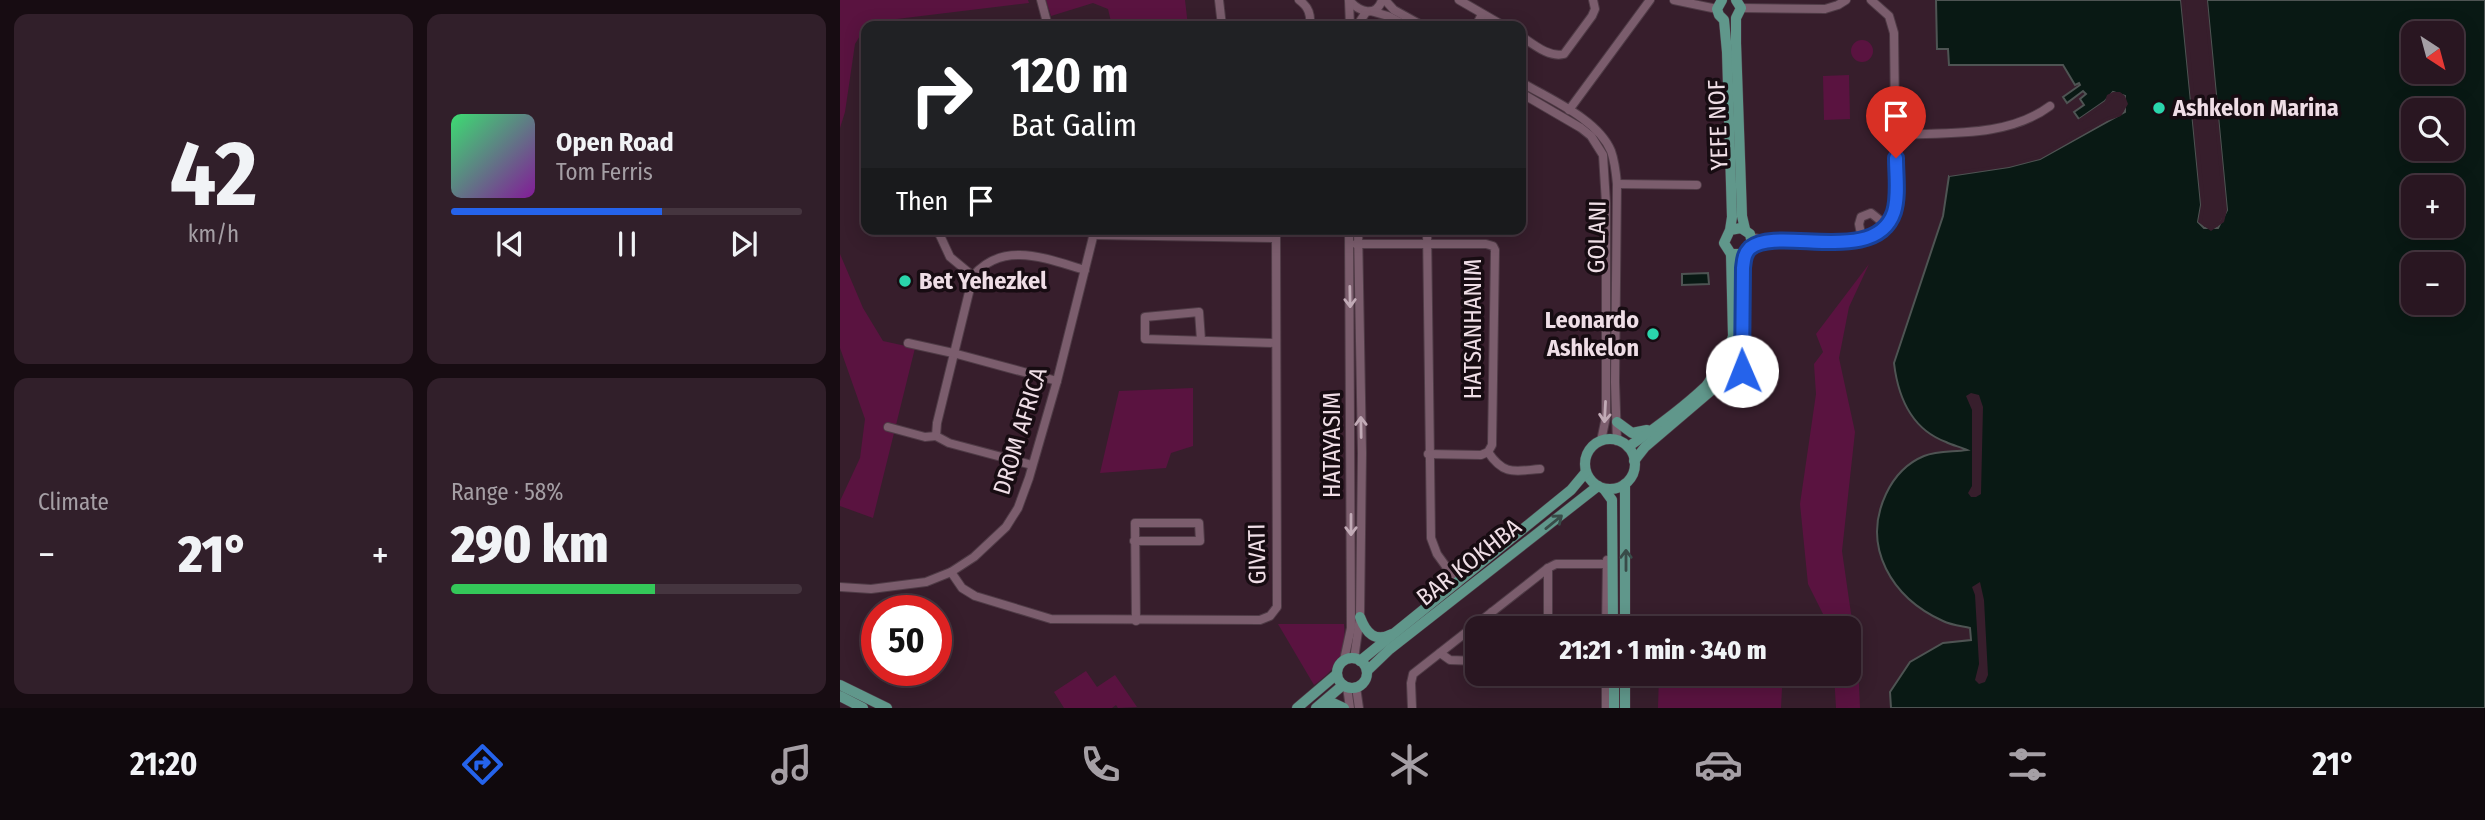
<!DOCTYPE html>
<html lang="en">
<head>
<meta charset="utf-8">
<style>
  body { margin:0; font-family:"Fira Sans Condensed",sans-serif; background:#311f2a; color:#f1f3f6; height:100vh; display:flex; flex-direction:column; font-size:26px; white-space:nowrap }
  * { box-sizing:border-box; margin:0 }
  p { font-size:23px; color:#a59fa5 }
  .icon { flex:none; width:38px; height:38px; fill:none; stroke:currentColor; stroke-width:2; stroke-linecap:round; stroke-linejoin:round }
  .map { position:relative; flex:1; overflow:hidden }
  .details { display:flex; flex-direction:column; gap:14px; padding:14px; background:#170c12; width:840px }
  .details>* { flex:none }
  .top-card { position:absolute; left:21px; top:21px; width:665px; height:214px; border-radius:14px; box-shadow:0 4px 18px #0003,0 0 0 2px #45353f; background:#202124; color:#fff; overflow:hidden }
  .needle { width:46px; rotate:144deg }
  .controls { position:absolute; left:1561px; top:21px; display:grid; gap:14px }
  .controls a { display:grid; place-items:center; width:63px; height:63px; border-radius:14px; background:#291621; box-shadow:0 4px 18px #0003,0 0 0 2px #45353f; font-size:35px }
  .speed { position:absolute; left:21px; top:595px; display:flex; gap:14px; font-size:35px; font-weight:700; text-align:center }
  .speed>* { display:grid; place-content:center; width:91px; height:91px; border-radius:50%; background:#291621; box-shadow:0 4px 18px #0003,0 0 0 2px #45353f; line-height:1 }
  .speed .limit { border:10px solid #d22; background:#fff; color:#111 }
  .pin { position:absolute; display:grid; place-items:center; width:60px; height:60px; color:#fff; margin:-72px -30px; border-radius:50% 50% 50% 0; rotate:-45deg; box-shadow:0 0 7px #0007 }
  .pin .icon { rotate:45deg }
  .me { position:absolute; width:77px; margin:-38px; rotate:359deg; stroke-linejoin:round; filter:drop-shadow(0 0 5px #0008) }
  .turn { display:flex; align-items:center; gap:24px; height:147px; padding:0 35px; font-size:32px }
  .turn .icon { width:91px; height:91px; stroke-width:2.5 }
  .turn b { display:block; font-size:49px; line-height:60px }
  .then { display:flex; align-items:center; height:66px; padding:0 35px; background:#0003; gap:14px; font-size:26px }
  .big { font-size:52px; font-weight:800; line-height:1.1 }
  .details .card { flex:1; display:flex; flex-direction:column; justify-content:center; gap:10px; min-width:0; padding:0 24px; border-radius:14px; background:#311f2a }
  .details .dial { align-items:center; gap:0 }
  .dial b { font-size:91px; line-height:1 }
  .song { display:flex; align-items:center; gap:21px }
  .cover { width:84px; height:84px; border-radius:10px; background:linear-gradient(135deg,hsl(140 70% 55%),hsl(290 70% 35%)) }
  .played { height:7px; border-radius:4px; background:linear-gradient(90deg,#2563eb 60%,#45353f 60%) }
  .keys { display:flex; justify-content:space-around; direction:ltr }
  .heat { display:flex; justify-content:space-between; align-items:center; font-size:38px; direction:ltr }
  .charge { height:10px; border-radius:5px; background:linear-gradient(90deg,#34c759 58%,#45353f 0) }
  .details .tiles { flex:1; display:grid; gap:14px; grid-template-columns:repeat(2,1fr) }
  .trip { position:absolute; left:625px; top:616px; width:396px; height:70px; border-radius:14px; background:#291621; box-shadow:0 4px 18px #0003,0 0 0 2px #45353f; font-weight:800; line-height:70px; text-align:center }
  .tabs { display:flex; height:112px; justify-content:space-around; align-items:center; background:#10090d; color:#a59fa5 }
  .tabs .icon { width:49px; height:49px }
  .tabs .active { color:#2563eb }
  .tabs b { font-size:32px; color:#f1f3f6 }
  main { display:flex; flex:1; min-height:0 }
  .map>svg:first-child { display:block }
  .green { fill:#5a1340 }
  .water { fill:#091914; stroke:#4e5453; stroke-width:2; fill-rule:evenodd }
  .pier { fill:#371e2c }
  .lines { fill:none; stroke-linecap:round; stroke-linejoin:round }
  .minor-casing { stroke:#4f3b46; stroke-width:10 }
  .major-casing { stroke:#4f3b46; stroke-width:11 }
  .minor { stroke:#7b5d6d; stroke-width:8 }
  .major { stroke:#60978b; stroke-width:10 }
  .oneway { stroke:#c1aab6 }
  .oneway2 { stroke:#384b48 }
  .route-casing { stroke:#184099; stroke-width:18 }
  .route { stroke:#2563eb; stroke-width:12 }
  .poi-dot { fill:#2ad5ac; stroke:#170c12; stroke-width:2.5 }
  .labels { text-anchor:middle; stroke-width:7; stroke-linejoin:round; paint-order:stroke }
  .poi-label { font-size:24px; font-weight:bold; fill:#efdee6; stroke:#170c12; text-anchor:start }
  .street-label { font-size:24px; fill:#efdee6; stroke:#170c12 }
</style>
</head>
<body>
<main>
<section class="details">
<div class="tiles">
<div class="card dial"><b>42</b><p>km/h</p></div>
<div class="card">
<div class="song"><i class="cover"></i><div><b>Open Road</b><p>Tom Ferris</p></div></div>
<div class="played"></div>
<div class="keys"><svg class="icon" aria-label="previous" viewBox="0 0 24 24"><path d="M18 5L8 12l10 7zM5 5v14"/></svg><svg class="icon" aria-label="pause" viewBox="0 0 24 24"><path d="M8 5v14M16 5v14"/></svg><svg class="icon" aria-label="next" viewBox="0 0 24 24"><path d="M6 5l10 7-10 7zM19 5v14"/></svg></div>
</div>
<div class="card"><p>Climate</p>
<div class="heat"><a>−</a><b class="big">21°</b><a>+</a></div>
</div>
<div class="card"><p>Range · 58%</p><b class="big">290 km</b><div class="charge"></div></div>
</div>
</section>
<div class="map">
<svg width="1645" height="708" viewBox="0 0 1645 708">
  <rect width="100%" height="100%" fill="#371e2c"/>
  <!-- green -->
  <g class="green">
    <polygon points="0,0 188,0 189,3 32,22 26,26 15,44 5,112 0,128"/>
    <polygon points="206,0 345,0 348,26 272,26 268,9 253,3 211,16"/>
    <circle cx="1022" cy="51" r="11"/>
    <polygon points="1009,75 1010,119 984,120 983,76"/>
    <polygon points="0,254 23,308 43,341 75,348 33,518 0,506 0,501 20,458 25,419 0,348"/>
    <polygon points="1029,264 1009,307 999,358 1015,432 1002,551 1018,662 1020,708 996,708 994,674 1008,674 1008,628 990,628 968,584 960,504 976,394 974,364 983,352 976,334"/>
    <polygon points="353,388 353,446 331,453 326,468 260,473 279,391"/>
    <path d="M438,624H504C507,654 498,667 474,685Z"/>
    <polygon points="246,671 257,687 275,675 297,707 278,708 276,705 272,708 224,708 214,692"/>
    <polygon points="819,674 937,674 942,688 941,708 818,708"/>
  </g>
  <!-- water -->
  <g class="water">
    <path d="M1096,0H1341L1361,205L1358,222L1364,228H1378L1387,210L1367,0H1645V708H1051L1050,692L1070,662L1103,643L1131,640L1130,628C1121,626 1111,625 1103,621C1052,598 1021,547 1046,494C1054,477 1067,463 1084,456C1097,451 1113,452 1127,450C1120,447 1112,445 1106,442C1071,429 1058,397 1054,363L1103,216L1109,176L1169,167L1200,159L1285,112V96L1273,92L1265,101L1239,119L1234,112L1244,105L1240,99L1246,94L1243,91L1227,103L1223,97L1240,85L1239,83L1235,85L1223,65H1109L1108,49H1097ZM1573,33H1612V72H1573ZM1573,110H1612V149H1573ZM1573,187H1612V226H1573ZM1573,264H1612V303H1573Z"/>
    <polygon points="868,273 869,284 842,285 842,274"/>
  </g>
  <!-- pier -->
  <g class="pier">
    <polygon points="1341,0 1345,0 1365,204 1362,221 1371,227 1381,220 1383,210 1364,0 1367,0 1387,210 1384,222 1371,231 1358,222 1361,205"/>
    <polygon points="1273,92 1280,92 1285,96 1288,104 1281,116 1267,121 1200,159 1169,167 1109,176 1109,172 1168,164 1198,156 1265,118 1279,113 1284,104 1282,98 1274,95 1267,104 1241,122 1236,121 1265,101 1267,95"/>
    <polygon points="1131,393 1139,395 1143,407 1141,494 1136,497 1131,497 1128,493 1132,486 1132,410 1126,396"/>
    <polygon points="1140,582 1144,600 1148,675 1145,682 1139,684 1135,680 1139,664 1135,595 1132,587"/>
  </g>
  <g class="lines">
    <!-- minor casing -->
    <g class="minor-casing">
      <g id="minor">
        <polyline points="201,0 208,26"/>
        <polyline points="379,0 382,26"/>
        <path d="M459,0C469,7 471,15 470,26"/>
        <path d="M509,0C519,12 536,18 542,0"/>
        <polyline points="509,0 510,26"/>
        <polyline points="545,0 554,10 583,26"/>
        <polyline points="619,0 664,26"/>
        <polyline points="834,0 877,9"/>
        <polyline points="901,8 985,9 998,5 1006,0"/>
        <polyline points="534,12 548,16 567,26"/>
        <polyline points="517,26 526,12"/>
        <polyline points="636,26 642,14"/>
        <path d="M681,36C693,44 709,58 724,54L752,16L755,9L753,0"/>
        <path d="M681,82C709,99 758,119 771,151C775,162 776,173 777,184L775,382L777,441"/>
        <polyline points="681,93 741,128 751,136 763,155 766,203 766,417 761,441"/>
        <polyline points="729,110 810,0"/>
        <path d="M1055,135C1107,132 1167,138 1210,106"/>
        <polyline points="777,184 857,185"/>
        <polyline points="97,229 110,257 133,276 97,423 96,436 109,443 192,465"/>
        <polyline points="587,229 591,538 597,554 618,583"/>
        <polyline points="255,235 435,238"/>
        <path d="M912,237C935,244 1012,247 1033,236C1047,228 1053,215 1056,200L1054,33L1049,16L1031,0"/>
        <polyline points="1022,239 1019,224 1021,217 1031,213 1046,225"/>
        <polyline points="516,244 646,244 653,246 655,250 652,445 648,452 641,455 588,454"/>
        <path d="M133,276C163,240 207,259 245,270"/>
        <polyline points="361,340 359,312 305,317 305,339 435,343"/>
        <polyline points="68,343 113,353 217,381"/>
        <polyline points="48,427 85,437 96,436"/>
        <path d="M648,452C664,476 675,471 700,469"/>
        <polyline points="294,541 360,541 359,523 295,523 296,621"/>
        <polyline points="708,568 708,628"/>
        <polyline points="111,572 122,588 135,596 211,619 420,620 430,616 437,607 436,229"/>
        <polyline points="0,587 31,589 86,582 111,572 134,557 166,527 178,508 189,478 217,381 255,229"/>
        <polyline points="652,612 653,628"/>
        <polyline points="766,628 767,560"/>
        <polyline points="600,653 610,660 637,661"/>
        <polyline points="514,659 520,617 522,453 518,229"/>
        <polyline points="504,660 511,628 509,229"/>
        <polyline points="507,687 510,708"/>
        <polyline points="516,687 519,708"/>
        <polyline points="572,708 571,683 573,674 708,568 716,564 766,564"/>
        <polyline points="766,708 766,674"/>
      </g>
    </g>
    <!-- major casing -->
    <g class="major-casing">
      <g id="major">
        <polyline points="882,0 877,9 879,15 884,20 887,52 892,217 890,230 884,243 891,254 905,254 912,244 910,234 901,228 890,230"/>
        <polyline points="896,0 901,8 896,18 896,43 902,216 905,229"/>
        <polyline points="888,352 893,336 891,254"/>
        <path d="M877,368C881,378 891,380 900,374L904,364L901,345L905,254"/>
        <polyline points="777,422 792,433 807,430"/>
        <circle cx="770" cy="464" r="25"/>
        <path d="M788,447C814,429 843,408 866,386C875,376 875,362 884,353L894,352L902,358"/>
        <polyline points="794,461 805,447 886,378"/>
        <polyline points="764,489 772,500 773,628"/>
        <path d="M520,617C526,633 535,643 552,634"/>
        <polyline points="785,628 785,484"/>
        <circle cx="512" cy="673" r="15"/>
        <polyline points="520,661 731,490 746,472"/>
        <polyline points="527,671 550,649 758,486"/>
        <polyline points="774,674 774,708"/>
        <polyline points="785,674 785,708"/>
        <polyline points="0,685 47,708"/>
        <polyline points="0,696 23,708"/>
        <polyline points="457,708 497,674"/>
        <polyline points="476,708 503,685"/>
        <polyline points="482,708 493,703 504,708"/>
      </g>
    </g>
    <!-- minor -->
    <use href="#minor" class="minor"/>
    <!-- major -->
    <use href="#major" class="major"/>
  </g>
  <!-- one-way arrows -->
  <defs><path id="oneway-shaft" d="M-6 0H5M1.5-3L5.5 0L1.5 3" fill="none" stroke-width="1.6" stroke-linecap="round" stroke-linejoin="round" transform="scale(1.75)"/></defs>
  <g class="oneway">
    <use href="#oneway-shaft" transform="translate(510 297) rotate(89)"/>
    <use href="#oneway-shaft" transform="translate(765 412) rotate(93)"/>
    <use href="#oneway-shaft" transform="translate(521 427) rotate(-91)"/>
    <use href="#oneway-shaft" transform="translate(511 525) rotate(90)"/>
  </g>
  <g class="oneway2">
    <use href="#oneway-shaft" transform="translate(714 522) rotate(-39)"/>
    <use href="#oneway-shaft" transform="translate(786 560) rotate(-90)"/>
  </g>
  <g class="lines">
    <!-- route casing -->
    <g class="route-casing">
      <path id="route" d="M902,371L903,268C904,260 904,254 910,248C938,225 1036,267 1054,212C1059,196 1056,175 1056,158"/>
    </g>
    <!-- route -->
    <use href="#route" class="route"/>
  </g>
  <!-- markers -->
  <g class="poi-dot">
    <circle cx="1319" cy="108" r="7"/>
    <circle cx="65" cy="281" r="7"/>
    <circle cx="813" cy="334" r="7"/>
  </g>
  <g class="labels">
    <!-- poi labels -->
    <g class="poi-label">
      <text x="1333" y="116">Ashkelon Marina</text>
      <text x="79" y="289">Bet Yehezkel</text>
      <text x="799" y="328" text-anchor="end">Leonardo<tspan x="799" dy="28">Ashkelon</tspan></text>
    </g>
    <!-- street labels -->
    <g class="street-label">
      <text transform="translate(878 125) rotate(-92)" y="8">YEFE NOF</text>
      <text transform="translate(757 237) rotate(-89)" y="8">GOLANI</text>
      <text transform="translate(633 329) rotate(-90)" y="8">HATSANHANIM</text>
      <text transform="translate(180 431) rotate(-73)" y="8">DROM AFRICA</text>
      <text transform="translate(492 445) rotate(-90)" y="8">HATAYASIM</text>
      <text transform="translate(417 554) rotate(-91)" y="8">GIVATI</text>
      <text transform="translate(629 562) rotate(-38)" y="8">BAR KOKHBA</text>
    </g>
  </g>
</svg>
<div class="controls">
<a><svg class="needle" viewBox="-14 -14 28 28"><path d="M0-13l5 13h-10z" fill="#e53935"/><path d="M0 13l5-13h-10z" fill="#a59fa5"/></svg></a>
<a><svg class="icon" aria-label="search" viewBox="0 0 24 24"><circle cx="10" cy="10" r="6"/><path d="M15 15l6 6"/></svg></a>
<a>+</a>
<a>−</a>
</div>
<div class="speed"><div class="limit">50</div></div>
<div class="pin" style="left:1056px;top:158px;background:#d93025"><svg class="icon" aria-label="arrive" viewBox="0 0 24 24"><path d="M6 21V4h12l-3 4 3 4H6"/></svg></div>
<svg class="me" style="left:902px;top:371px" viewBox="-20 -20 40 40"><circle r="19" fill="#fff"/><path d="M0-13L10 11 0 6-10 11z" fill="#2563eb"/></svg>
<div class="trip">21:21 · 1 min · 340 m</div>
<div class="top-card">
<div class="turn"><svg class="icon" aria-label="right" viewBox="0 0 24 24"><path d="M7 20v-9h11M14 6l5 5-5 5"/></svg><div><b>120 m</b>Bat Galim</div></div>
<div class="then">Then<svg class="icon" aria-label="arrive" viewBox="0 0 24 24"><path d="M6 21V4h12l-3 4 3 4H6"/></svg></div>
</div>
</div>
</main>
<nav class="tabs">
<b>21:20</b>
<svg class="icon active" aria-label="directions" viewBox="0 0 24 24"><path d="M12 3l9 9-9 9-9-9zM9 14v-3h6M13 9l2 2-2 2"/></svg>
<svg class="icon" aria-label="music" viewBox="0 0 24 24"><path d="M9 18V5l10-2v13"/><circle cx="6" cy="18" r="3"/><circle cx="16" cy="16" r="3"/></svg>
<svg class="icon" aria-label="phone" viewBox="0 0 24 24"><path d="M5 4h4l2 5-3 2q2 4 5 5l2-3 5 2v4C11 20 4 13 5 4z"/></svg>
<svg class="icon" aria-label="climate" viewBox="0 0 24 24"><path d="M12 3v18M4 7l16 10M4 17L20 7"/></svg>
<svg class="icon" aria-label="car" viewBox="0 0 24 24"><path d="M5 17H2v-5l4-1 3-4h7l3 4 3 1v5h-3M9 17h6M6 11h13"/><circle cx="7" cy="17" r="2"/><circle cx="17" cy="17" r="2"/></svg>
<svg class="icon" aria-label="filters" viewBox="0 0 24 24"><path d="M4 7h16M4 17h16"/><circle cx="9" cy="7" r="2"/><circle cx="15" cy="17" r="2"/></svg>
<b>21°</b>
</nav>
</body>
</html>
